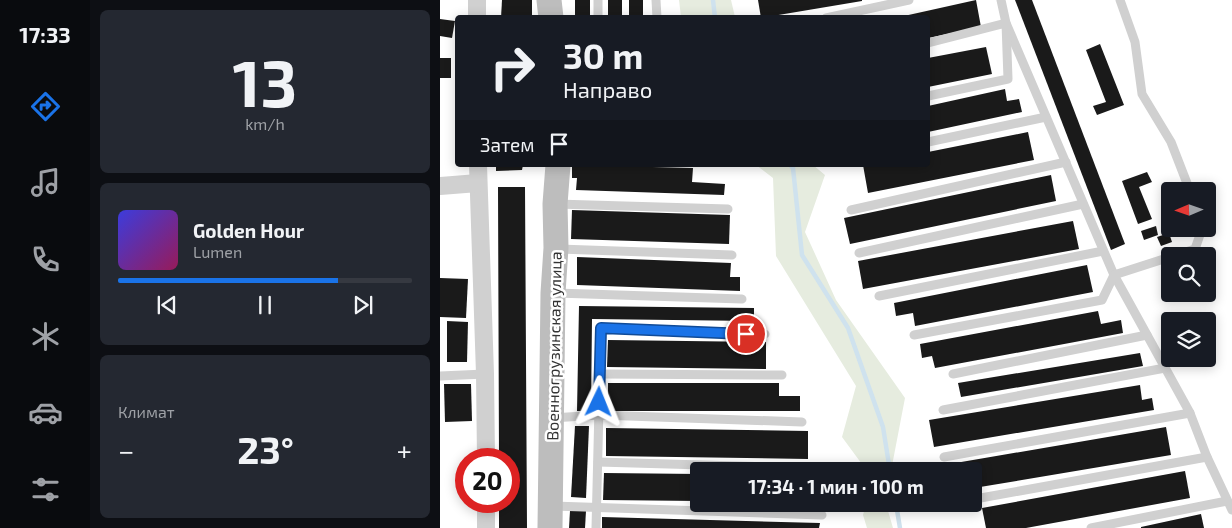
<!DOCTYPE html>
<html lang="ru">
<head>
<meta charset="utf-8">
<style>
  body { margin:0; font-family:"Exo 2",sans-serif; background:#242831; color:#f1f3f6; height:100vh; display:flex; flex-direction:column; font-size:19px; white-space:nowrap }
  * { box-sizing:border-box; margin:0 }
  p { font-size:16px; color:#9ea1a6 }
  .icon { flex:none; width:28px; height:28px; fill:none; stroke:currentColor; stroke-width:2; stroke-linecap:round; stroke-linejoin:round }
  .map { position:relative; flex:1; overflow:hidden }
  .details { display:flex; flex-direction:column; gap:10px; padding:10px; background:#0d0f14; width:350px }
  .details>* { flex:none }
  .top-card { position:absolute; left:15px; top:15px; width:475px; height:152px; border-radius:5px; box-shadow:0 2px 12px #0003; background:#171b24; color:#f1f3f6; overflow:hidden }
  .needle { width:32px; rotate:268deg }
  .fabs { position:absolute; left:721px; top:182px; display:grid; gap:10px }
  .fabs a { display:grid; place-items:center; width:55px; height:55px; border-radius:5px; background:#171b24; box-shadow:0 2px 12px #0003; font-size:25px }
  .speed { position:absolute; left:15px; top:448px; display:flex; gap:10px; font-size:25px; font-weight:700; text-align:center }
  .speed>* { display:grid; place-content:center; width:65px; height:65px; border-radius:50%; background:#171b24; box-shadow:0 2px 12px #0003; line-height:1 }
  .speed .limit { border:8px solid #d22; background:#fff; color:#111 }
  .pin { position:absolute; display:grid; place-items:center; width:42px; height:42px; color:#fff; margin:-21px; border:2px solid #fff; border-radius:50%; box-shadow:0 1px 5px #0007 }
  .me { position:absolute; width:55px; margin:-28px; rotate:2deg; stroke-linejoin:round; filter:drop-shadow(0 0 4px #0008) }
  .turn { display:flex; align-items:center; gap:18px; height:105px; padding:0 25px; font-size:22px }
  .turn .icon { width:65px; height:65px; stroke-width:2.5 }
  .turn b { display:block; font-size:35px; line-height:42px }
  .then { display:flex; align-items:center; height:48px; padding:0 25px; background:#0003; gap:10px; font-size:19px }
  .big { font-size:38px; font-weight:700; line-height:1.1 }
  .details .tile { flex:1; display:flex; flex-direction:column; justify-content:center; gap:8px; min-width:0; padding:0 18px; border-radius:8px; background:#242831 }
  .details .dial { align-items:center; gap:0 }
  .dial b { font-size:65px; line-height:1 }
  .song { display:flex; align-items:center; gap:15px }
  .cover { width:60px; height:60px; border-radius:8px; background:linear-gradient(135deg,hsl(240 70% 55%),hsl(330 70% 35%)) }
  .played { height:5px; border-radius:2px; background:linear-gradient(90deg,#1a73e8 75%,#363941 75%) }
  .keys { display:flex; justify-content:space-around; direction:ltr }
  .heat { display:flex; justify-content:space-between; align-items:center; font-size:28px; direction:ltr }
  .trip { position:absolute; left:250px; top:462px; width:292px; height:50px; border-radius:5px; background:#171b24; box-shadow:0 2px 12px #0003; font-weight:700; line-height:50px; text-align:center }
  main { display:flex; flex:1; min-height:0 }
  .tab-bar { display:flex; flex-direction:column; width:90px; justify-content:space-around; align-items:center; background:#090b0e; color:#9ea1a6 }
  .tab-bar .icon { width:35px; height:35px }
  .tab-bar .selected { color:#1a73e8 }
  .tab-bar b { font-size:22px; color:#f1f3f6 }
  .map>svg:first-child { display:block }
  .green { fill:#e6ecdf }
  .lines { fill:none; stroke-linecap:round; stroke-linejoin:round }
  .stream { stroke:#cfe2ee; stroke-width:4.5 }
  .building { fill:#1a1a1a }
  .lane { stroke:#d0d0d0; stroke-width:9 }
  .street { stroke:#d0d0d0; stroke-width:18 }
  .secondary { stroke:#bdbdbd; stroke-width:25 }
  .route-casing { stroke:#114b97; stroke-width:12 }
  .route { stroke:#1a73e8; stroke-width:9 }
  .labels { text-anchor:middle; stroke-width:5; stroke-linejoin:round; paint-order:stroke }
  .street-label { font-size:16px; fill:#333; stroke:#fff }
</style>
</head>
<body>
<main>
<nav class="tab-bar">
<b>17:33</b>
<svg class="icon selected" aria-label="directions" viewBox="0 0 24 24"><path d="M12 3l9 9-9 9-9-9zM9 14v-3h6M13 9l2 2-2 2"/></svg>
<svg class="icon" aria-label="music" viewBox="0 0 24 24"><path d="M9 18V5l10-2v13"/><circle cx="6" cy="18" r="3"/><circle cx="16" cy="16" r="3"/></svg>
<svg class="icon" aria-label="phone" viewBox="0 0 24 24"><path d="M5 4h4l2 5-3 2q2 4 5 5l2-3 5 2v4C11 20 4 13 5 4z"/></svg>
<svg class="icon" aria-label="climate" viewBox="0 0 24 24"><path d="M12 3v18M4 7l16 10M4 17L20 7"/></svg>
<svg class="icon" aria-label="car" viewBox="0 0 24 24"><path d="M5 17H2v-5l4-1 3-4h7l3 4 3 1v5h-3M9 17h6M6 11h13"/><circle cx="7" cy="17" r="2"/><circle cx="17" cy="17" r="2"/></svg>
<svg class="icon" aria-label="filters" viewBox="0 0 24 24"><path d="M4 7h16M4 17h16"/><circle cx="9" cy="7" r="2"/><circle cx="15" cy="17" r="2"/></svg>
</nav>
<section class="details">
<div class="tile dial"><b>13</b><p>km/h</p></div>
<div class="tile">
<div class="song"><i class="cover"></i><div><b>Golden Hour</b><p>Lumen</p></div></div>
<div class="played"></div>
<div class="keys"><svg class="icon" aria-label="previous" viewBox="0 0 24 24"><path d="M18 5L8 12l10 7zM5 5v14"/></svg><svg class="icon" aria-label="pause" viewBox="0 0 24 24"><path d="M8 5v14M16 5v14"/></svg><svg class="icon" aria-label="next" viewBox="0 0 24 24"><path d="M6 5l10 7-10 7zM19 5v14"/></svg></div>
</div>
<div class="tile"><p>Климат</p>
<div class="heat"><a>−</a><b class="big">23°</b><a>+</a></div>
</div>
</section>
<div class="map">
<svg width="792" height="528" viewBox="0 0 792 528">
  <rect width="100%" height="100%" fill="#fff"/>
  <!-- green -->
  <g class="green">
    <polygon points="239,0 291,0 295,17 241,17"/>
    <polygon points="316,165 373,165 385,175 365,232 396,300 465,398 451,471 427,471 402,437 416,386 336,256 333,178"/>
    <polygon points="426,504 446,504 453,528 427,528 423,515"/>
  </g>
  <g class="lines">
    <!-- stream -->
    <g class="stream">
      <polyline points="273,0 275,18"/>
      <polyline points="350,165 353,168 362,255 408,328 443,427 450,471"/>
      <polyline points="456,504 460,528"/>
    </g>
  </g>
  <!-- building -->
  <g class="building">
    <polygon points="62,0 92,0 92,18 61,18"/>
    <rect x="135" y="0" width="15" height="18"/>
    <rect x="168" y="0" width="14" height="18"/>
    <rect x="189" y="0" width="14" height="18"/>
    <polygon points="318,0 422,0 422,1 321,18"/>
    <polygon points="536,0 541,27 488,38 488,18 455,18"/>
    <polygon points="575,0 592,0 685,244 671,250"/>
    <polygon points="0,19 15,21 12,38 0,36"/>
    <polygon points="660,44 684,105 657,115 653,106 666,102 646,50"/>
    <polygon points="546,47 552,74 488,87 488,58"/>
    <rect x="0" y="58" width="11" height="20"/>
    <polygon points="565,89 567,101 579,99 582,112 488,132 488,106"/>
    <polygon points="588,132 594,160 428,193 423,165 488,165 488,152"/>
    <polygon points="56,165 83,165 82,170 56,171"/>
    <polygon points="132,165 253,168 252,182 285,184 284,195 136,190 137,178 132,178"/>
    <polygon points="707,172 712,182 699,187 712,219 698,224 682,181"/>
    <polygon points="611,175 616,201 410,244 404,218"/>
    <polygon points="58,187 85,187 87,528 59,528 59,501 69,501 69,459 59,459"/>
    <polygon points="132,210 290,215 289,244 131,239"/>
    <polygon points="633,221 639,249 423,289 418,261"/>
    <polygon points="716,226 718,235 704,240 701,231"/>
    <polygon points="729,233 732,242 721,246 717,237"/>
    <polygon points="137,257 291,263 290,277 300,277 300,291 137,285"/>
    <polygon points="647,265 653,292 475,326 473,313 456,316 454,303"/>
    <polygon points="0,278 28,279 26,318 0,317"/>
    <polygon points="139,306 314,308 314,321 152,319 151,411 137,411"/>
    <polygon points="658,311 661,324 681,320 683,333 495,368 492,356 482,358 480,344"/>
    <polygon points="7,321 28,322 27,362 7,362"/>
    <polygon points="168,340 326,342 326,369 167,367"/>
    <polygon points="700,353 703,366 521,397 518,383"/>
    <polygon points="168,383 339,383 339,396 360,396 360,411 168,411"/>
    <polygon points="4,384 31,384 32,421 5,422"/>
    <polygon points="700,385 702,400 712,398 714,410 494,447 489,420"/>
    <polygon points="135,426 149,426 146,498 131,497"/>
    <polygon points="726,427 731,455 534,488 534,471 498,471 498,466"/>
    <polygon points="166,428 368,431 368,459 166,456"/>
    <polygon points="745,471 750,498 586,528 546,528 542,508"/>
    <polygon points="164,473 259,474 259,501 163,500"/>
    <polygon points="130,511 146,511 145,528 129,528"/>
    <polygon points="761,514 764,528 701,528 701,527"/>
    <polygon points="162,517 380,523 379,528 162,528"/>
  </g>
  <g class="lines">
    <!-- lane -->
    <g class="lane">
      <polyline points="158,0 158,18"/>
      <polyline points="216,0 217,18"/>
      <polyline points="561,0 566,23 674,275 750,413 767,457 792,510"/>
      <polyline points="680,0 695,42 702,94 731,142 750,191"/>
      <polyline points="386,18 469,0"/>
      <polyline points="488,43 566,23 568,79 488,96"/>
      <polyline points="488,142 606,117"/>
      <polyline points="116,204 288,209"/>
      <polyline points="411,210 626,162"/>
      <polyline points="119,249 292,255"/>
      <polyline points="419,253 643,204"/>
      <polyline points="733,256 755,249 762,229"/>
      <polyline points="116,293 302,299"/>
      <polyline points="439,296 663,251"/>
      <polyline points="474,335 662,300 674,275 730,257"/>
      <polyline points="160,374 342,375"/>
      <polyline points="513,374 707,335"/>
      <polyline points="0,376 45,374"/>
      <polyline points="503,410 725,368"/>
      <polyline points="112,418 159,415 362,422"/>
      <polyline points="504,457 750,413"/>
      <polyline points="158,462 369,468"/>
      <polyline points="535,499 767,457"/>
      <polyline points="113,506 382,515"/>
      <polyline points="156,528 161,328 325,334"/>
      <polyline points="651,528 787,501"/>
    </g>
    <!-- street -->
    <g class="street">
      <polyline points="37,0 37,18"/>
      <polyline points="38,165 45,374 46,459"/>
      <polyline points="0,186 38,183"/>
      <polyline points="46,501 46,528"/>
    </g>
    <!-- secondary -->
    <g class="secondary">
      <polyline points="109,0 111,18"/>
      <polyline points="110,528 113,293 116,248 115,204 118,165"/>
    </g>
  </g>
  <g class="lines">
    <!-- route casing -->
    <g class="route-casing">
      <polyline id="route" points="159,402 161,328 306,334"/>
    </g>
    <!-- route -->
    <use href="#route" class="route"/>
  </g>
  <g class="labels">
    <!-- street labels -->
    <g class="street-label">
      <text transform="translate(114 346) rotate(-89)" y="6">Военногрузинская улица</text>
    </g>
  </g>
</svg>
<div class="fabs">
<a><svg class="needle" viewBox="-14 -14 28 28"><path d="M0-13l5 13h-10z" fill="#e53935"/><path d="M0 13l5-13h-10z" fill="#9ea1a6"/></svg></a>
<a><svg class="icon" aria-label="search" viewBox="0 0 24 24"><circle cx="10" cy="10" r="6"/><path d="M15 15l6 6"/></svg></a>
<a><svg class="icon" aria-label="layers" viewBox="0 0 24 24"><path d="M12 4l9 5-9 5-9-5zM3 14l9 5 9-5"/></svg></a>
</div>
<div class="speed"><div class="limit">20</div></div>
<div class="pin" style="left:306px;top:334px;background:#d93025"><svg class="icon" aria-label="arrive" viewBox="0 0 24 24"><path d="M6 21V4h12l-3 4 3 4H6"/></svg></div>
<svg class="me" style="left:159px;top:402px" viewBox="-20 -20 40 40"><path d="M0-17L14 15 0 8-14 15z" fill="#1a73e8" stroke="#fff" stroke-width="4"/></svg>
<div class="trip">17:34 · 1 мин · 100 m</div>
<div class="top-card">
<div class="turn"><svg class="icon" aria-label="right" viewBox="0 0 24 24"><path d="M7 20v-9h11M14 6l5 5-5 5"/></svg><div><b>30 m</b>Направо</div></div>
<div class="then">Затем<svg class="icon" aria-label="arrive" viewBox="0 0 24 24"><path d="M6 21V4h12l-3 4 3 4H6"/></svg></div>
</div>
</div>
</main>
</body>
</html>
